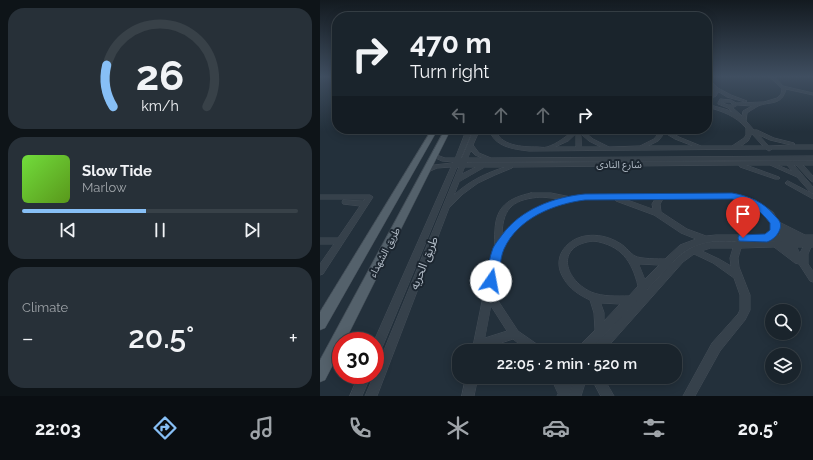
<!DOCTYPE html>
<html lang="en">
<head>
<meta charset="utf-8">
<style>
  body { margin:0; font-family:Raleway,"Noto Sans Arabic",sans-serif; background:#273038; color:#f1f3f6; height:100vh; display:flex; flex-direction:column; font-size:15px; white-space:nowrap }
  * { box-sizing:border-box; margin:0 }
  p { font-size:13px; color:#9fa4a9 }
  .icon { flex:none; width:22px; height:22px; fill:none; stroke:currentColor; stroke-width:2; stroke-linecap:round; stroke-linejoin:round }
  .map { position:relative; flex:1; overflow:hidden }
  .side { display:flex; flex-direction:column; gap:8px; padding:8px; background:#0e1418; width:320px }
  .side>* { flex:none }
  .top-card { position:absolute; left:12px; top:12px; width:380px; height:122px; border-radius:16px; box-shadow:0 2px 10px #0003,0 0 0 1px #384148; background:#1a242c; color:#f1f3f6; overflow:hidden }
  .controls { position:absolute; left:445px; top:304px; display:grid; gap:8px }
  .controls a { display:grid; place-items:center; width:36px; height:36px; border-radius:50%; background:#1a242c; box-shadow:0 2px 10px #0003,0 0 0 1px #384148; font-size:20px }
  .speed { position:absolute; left:12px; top:332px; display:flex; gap:8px; font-size:20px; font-weight:700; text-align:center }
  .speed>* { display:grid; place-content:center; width:52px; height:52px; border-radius:50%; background:#1a242c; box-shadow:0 2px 10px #0003,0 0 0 1px #384148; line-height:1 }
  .speed .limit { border:6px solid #d22; background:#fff; color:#111 }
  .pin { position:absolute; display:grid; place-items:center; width:34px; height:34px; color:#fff; margin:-41px -17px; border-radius:50% 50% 50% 0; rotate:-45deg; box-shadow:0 0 4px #0007 }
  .pin .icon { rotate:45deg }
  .me { position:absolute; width:44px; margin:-22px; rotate:12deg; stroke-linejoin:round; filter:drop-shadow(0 0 3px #0008) }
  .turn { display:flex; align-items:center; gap:14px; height:84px; padding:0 12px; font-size:18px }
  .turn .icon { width:52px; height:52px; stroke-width:2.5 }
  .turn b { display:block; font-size:28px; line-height:34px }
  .lanes { display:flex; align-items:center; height:38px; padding:0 12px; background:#0003; justify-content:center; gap:20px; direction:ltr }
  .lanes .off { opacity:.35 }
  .big { font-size:30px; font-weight:600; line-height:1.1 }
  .side .card { flex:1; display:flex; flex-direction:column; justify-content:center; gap:6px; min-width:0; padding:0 14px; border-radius:16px; background:#273038 }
  .side .dial { align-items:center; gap:0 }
  .dial svg { height:104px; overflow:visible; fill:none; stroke:#384148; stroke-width:7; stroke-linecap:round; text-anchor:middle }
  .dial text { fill:#f1f3f6; stroke:none }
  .song { display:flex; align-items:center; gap:12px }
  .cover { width:48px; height:48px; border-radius:6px; background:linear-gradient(135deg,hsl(100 70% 55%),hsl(90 70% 35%)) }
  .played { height:4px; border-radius:2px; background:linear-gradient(90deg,#87bff6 45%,#384148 45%) }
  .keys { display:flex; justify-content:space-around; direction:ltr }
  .heat { display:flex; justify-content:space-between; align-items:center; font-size:22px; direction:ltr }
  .trip { position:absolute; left:132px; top:344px; width:230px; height:40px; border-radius:16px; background:#1a242c; box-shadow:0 2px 10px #0003,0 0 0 1px #384148; font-weight:600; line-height:40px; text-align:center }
  .dock { display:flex; height:64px; justify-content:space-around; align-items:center; background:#0a0e12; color:#9fa4a9 }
  .dock .icon { width:28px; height:28px }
  .dock .current { color:#87bff6 }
  .dock b { font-size:18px; color:#f1f3f6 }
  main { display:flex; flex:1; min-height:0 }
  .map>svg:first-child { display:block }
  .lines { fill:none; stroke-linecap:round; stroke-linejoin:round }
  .minor-casing { stroke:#434d57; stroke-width:1 }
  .major-casing { stroke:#434d57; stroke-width:1 }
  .minor { fill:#36414b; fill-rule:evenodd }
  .major { fill:#54616b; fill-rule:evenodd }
  .route { fill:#1a73e8; stroke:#114b97 }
  .labels { text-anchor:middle; stroke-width:4; stroke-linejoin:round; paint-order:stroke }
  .street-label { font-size:10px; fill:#b2bcc7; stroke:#1c2630 }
  .near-street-label { font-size:12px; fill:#b2bcc7; stroke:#1c2630 }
</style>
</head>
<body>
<main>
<section class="side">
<div class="card dial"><svg viewBox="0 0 100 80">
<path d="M14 69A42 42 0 1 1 86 69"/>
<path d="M14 69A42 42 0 0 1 9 37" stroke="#87bff6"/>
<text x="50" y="56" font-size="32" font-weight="700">26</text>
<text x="50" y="72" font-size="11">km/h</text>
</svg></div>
<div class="card">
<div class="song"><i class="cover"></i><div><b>Slow Tide</b><p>Marlow</p></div></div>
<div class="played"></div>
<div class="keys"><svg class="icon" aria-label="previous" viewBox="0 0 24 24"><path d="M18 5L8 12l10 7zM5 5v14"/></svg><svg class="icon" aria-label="pause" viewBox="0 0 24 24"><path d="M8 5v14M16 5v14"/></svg><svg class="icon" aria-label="next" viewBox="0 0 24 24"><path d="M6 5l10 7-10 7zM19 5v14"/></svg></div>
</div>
<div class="card"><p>Climate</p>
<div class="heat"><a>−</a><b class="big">20.5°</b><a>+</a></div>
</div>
</section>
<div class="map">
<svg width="493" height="396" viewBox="0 0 493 396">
  <rect width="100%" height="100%" fill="#23303b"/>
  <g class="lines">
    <!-- minor casing -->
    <g class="minor-casing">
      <g id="minor">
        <path d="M449,76H454L463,86L493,93V95L466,89C462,106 450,101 438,106C435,108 431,110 427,113L426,121L434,130H437L454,138L474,143L475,144L473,145H493V149H452L449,151L446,149L209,151C193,149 174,147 169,129H175C180,146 202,147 217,147C220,147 224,148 227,147C237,144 247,136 255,129H261L273,139L289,147L320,146L334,139L342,129H346L359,137L381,146H412L424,138L426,135V128C416,116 402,111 387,107V104L408,110L413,113L408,108L398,104V103L400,99L411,100L416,103L444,102L457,98L461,94L462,89ZM403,102H410L413,105H408L403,103ZM418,105L432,106L423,111L422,116L413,108ZM345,133L355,139L373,146H328L338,141ZM256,134V147H235L248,141ZM261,134L269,141L281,147H262ZM432,134L443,146H421L428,141ZM439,135L450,140L471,145L449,146Z"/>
        <polygon points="387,77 398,88 411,95 427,101 425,102 407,97 399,92 398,92 396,96 387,100 387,97 392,94 394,90 387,81"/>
        <path d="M147,129H153L141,158H142L154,129H160L153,145L159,153L171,158L493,156V160L147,162V163L493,161V165H483L493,176V182L491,181L476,165H474L493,187V193H491L477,177L450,165H426L459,177L460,178L459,179H455L420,167L419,165L193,167L192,168L175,175L158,183L143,194L129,208L57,396H45L54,375H55V372L139,167H137L59,355L55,356V341H54L131,167L117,168L106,173L103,171L114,165L132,163L133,162L122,161L111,156L114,154L125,158H135ZM151,151L155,155L162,158H148ZM458,165H467L472,171ZM145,167H156L142,174ZM165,167H185C166,173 149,181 134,195L139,182Z"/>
        <polygon points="468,181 493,194 493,199 466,184 465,183 466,182"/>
        <path d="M211,193H231L251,197L265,195L412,194L435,200L453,212L459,222L485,235H493V247H491L488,254V264L493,271V282L490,281L479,264L475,263L454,247L421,248L418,258L419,267L430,295V310L425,320L400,351L375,396H363L392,343L418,314L420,310V295L414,278L393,263L374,254L363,262L284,351H272L273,347L326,291L269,351H257L258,347L275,330L274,313L270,300C259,295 250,289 244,279C238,270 237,259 243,250C256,231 283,232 301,244C306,247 311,254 315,256C320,259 339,259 345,259L360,245L376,239L361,233L334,215L296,201L295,199C284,199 274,198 264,199C233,203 197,217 183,248C177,261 176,278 173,293L198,331L221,347L222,351H208L193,339L163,349L162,351H152L170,262C171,257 173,253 174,249C175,243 174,236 175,230C176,206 189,198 211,193ZM221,197L242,199C218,205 198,216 182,234C183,206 195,199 221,197ZM412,198C439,203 446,214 460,235H396L386,236L367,229L341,212L340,204L343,199ZM305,199H335L332,204L333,209ZM274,241C301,245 312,261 318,286L309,296C297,296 283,297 271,292C242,278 236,244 274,241ZM396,241H418C410,243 401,241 393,242C376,243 363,252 351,264C363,249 378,243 396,241ZM418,241H464L420,242ZM477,247H483L480,253ZM391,248H413L410,258L411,266L399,259L382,251ZM319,264L339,265L325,279ZM350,265L327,290V289ZM281,303L300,304L284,321V313ZM171,306L187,331L165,338Z"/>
        <polygon points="0,195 50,195 53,197 3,274 0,275 0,264 14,244 0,244 0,238 18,238 40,206 23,204 22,202 23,200 43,201 45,199 0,199"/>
        <polygon points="39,375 51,375 42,396 30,396"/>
        <polygon points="146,377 158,377 154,396 142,396"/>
        <polygon points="231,377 243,377 243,378 243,377 255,377 249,396 237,396 238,394"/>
        <polygon points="255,377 267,377 261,396 249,396"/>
        <polygon points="271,377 283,377 294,396 281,396"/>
      </g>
    </g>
    <!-- major casing -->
    <g class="major-casing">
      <g id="major">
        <polygon points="112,129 118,129 5,328 0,330 0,312"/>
        <polygon points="125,129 131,129 25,341 21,341 21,349 5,380 0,382 0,360"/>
      </g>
    </g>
    <!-- minor -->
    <use href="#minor" class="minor"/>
    <!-- major -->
    <use href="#major" class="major"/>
  </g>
  <!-- sky -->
  <linearGradient id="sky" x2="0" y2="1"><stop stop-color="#131a20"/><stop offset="0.58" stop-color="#3f4e60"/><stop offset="1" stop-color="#3f4e60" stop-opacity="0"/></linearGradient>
  <rect width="493" height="132" fill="url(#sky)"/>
  <!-- route -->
  <path class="route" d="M412,193C429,196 444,202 455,216C459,220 462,223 460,229C458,235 453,240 447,242L419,241L418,238L419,235L445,234L450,230V223C440,210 429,202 412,199L265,200C234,204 198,218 184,249C179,260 181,274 175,285L171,286L167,285L165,281C168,271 169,258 173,248C175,244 179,239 182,235C201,209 234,197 265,194Z"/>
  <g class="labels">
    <!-- street labels -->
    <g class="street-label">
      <text x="299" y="168">شارع النادى</text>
      <text transform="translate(64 252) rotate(-62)" y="4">طريق الشهداء</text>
    </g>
    <!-- near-street labels -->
    <g class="near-street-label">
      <text transform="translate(104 263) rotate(-68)" y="4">طريق الحريه</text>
    </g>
  </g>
</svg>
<div class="controls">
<a><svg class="icon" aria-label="search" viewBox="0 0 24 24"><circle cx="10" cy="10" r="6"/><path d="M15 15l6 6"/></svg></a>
<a><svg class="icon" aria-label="layers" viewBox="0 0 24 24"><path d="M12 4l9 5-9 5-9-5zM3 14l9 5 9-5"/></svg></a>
</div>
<div class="speed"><div class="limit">30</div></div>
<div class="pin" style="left:423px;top:238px;background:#d93025"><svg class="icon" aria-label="arrive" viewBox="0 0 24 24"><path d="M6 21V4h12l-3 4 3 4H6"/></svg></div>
<svg class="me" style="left:171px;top:281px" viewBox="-20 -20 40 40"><circle r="19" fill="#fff"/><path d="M0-13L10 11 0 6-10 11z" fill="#1a73e8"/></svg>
<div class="trip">22:05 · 2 min · 520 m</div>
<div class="top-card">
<div class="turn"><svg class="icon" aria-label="right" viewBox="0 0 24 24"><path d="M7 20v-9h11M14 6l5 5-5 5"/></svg><div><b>470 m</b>Turn right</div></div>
<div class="lanes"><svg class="icon off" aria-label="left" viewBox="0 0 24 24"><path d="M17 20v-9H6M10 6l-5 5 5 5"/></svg><svg class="icon off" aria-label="ahead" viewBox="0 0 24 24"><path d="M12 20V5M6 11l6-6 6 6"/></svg><svg class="icon off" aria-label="ahead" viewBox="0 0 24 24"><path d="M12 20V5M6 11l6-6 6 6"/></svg><svg class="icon" aria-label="right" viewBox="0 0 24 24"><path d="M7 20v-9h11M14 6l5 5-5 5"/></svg></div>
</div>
</div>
</main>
<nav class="dock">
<b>22:03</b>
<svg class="icon current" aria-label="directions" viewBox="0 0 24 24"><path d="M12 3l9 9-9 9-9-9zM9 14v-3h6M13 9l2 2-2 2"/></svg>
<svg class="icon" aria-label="music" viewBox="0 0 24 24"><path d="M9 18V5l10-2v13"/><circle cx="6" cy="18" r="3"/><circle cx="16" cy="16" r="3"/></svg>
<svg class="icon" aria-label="phone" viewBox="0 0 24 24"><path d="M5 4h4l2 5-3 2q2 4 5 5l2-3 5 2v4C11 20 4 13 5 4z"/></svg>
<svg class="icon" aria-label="climate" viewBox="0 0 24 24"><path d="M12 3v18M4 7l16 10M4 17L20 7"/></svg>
<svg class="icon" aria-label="car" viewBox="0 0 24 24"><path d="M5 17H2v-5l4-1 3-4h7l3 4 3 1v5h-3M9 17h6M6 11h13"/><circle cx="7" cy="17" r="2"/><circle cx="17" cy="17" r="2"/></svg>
<svg class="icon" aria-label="filters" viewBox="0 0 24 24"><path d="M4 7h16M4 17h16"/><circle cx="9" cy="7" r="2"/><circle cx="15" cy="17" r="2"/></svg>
<b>20.5°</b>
</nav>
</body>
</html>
